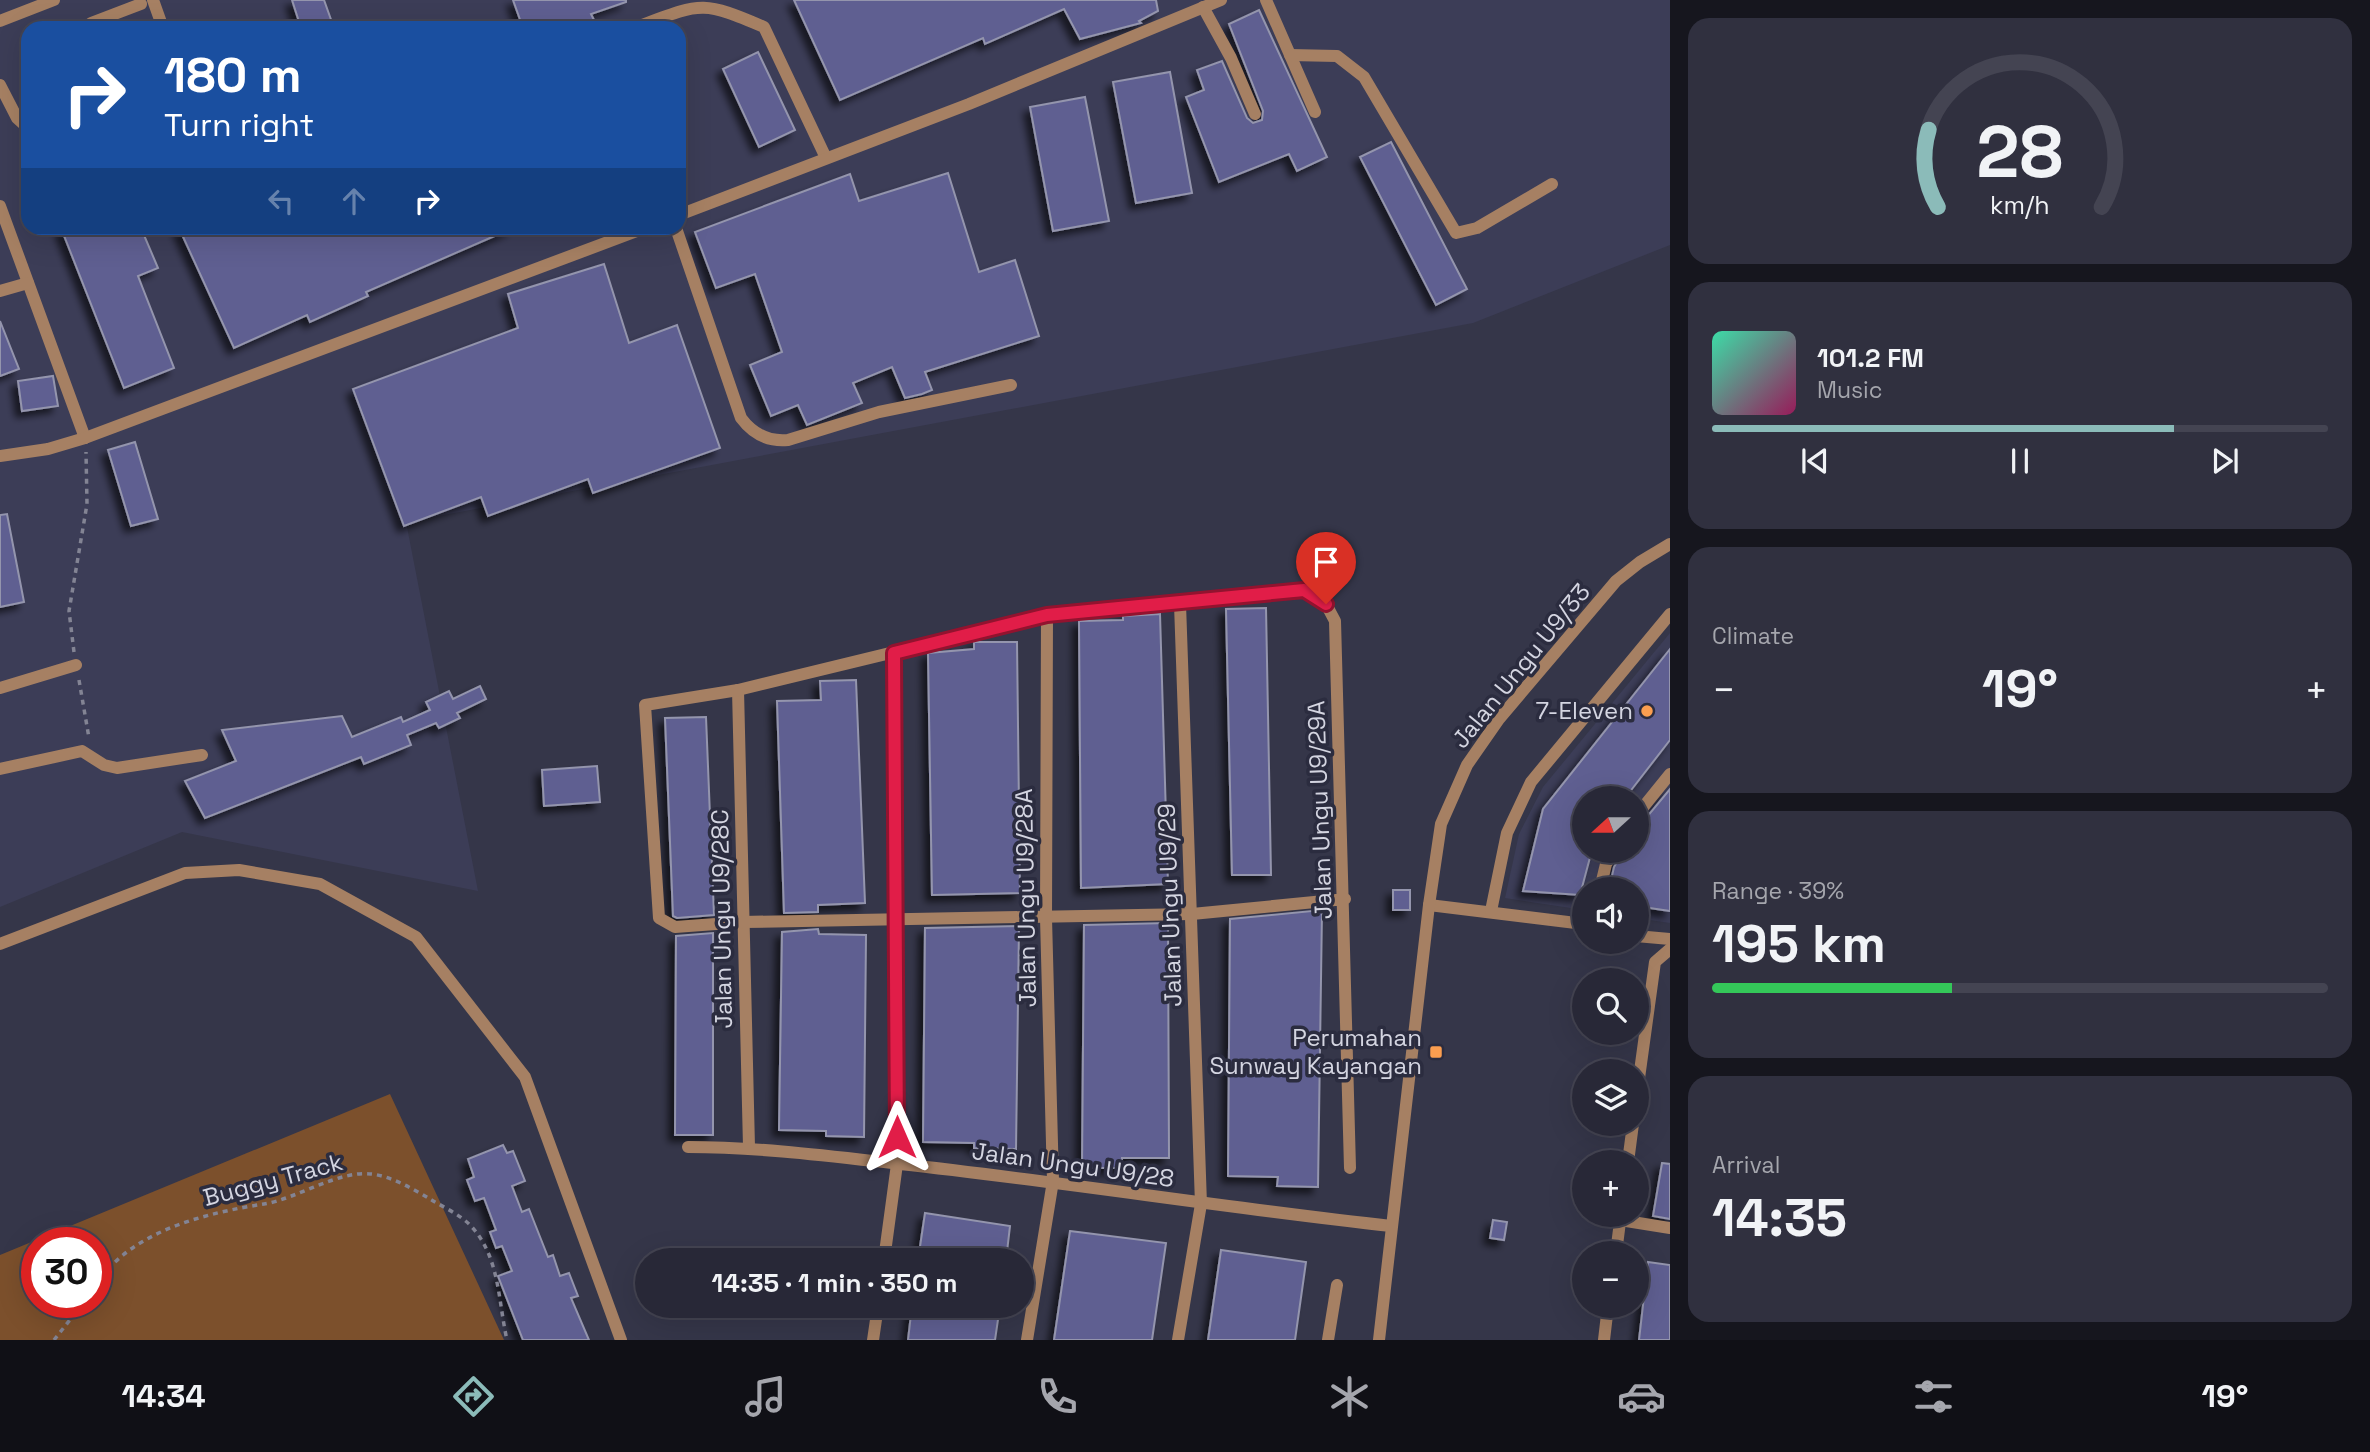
<!DOCTYPE html>
<html lang="en">
<head>
<meta charset="utf-8">
<style>
  body { margin:0; font-family:"Space Grotesk",sans-serif; background:#30303f; color:#f1f3f6; height:100vh; display:flex; flex-direction:column; font-size:26px; white-space:nowrap }
  * { box-sizing:border-box; margin:0 }
  p { font-size:23px; color:#a5a6ad }
  .icon { flex:none; width:38px; height:38px; fill:none; stroke:currentColor; stroke-width:2; stroke-linecap:round; stroke-linejoin:round }
  .map { position:relative; flex:1; overflow:hidden }
  .drawer { display:flex; flex-direction:column; gap:18px; padding:18px; background:#16161e; width:700px }
  .drawer>* { flex:none }
  .banner { position:absolute; left:21px; top:21px; width:665px; height:214px; border-radius:21px; box-shadow:0 7px 28px #0002,0 0 0 2px #444452; background:#1a4fa0; color:#fff; overflow:hidden }
  .needle { width:46px; rotate:249deg }
  .tools { position:absolute; left:1572px; top:786px; display:grid; gap:14px }
  .tools a { display:grid; place-items:center; width:77px; height:77px; border-radius:50%; background:#282837; box-shadow:0 7px 28px #0002,0 0 0 2px #444452; font-size:35px }
  .speed { position:absolute; left:21px; top:1227px; display:flex; gap:14px; font-size:35px; font-weight:700; text-align:center }
  .speed>* { display:grid; place-content:center; width:91px; height:91px; border-radius:50%; background:#282837; box-shadow:0 7px 28px #0002,0 0 0 2px #444452; line-height:1 }
  .speed .limit { border:10px solid #d22; background:#fff; color:#111 }
  .pin { position:absolute; display:grid; place-items:center; width:60px; height:60px; color:#fff; margin:-72px -30px; border-radius:50% 50% 50% 0; rotate:-45deg; box-shadow:0 0 7px #0007 }
  .pin .icon { rotate:45deg }
  .me { position:absolute; width:77px; margin:-38px; rotate:0deg; stroke-linejoin:round; filter:drop-shadow(0 0 5px #0008) }
  .turn { display:flex; align-items:center; gap:24px; height:147px; padding:0 28px; font-size:32px }
  .turn .icon { width:91px; height:91px; stroke-width:2.5 }
  .turn b { display:block; font-size:49px; line-height:60px }
  .lanes { display:flex; align-items:center; height:66px; padding:0 28px; background:#0003; justify-content:center; gap:35px; direction:ltr }
  .lanes .off { opacity:.35 }
  .big { font-size:52px; font-weight:800; line-height:1.1 }
  .drawer .tile { flex:1; display:flex; flex-direction:column; justify-content:center; gap:10px; min-width:0; padding:0 24px; border-radius:21px; background:#30303f }
  .drawer .dial { align-items:center; gap:0 }
  .dial svg { height:182px; overflow:visible; fill:none; stroke:#444452; stroke-width:7; stroke-linecap:round; text-anchor:middle }
  .dial text { fill:#f1f3f6; stroke:none }
  .song { display:flex; align-items:center; gap:21px }
  .cover { width:84px; height:84px; border-radius:10px; background:linear-gradient(135deg,hsl(160 70% 55%),hsl(330 70% 35%)) }
  .played { height:7px; border-radius:4px; background:linear-gradient(90deg,#8bbbb9 75%,#444452 75%) }
  .keys { display:flex; justify-content:space-around; direction:ltr }
  .heat { display:flex; justify-content:space-between; align-items:center; font-size:38px; direction:ltr }
  .charge { height:10px; border-radius:5px; background:linear-gradient(90deg,#34c759 39%,#444452 0) }
  .trip { position:absolute; left:635px; top:1248px; width:399px; height:70px; border-radius:35px; background:#282837; box-shadow:0 7px 28px #0002,0 0 0 2px #444452; font-weight:800; line-height:70px; text-align:center }
  .menu { display:flex; height:112px; justify-content:space-around; align-items:center; background:#101016; color:#a5a6ad }
  .menu .icon { width:49px; height:49px }
  .menu .active { color:#8bbbb9 }
  .menu b { font-size:32px; color:#f1f3f6 }
  main { display:flex; flex:1; min-height:0 }
  .map>svg:first-child { display:block }
  .built { fill:#3c3d57; fill-rule:evenodd }
  .green { fill:#7c502c; fill-rule:evenodd }
  .building { fill:#5e5f91; stroke:#9495ad; stroke-width:2; filter:url(#shadow) }
  .lines { fill:none; stroke-linecap:round; stroke-linejoin:round }
  .path { stroke:#838494; stroke-width:3.5; stroke-dasharray:5 5; stroke-linecap:butt }
  .minor { stroke:#a68063; stroke-width:12 }
  .route-casing { stroke:#92132f; stroke-width:18 }
  .route { stroke:#e11d48; stroke-width:12 }
  .poi-dot { fill:#fb9e50; stroke:#2b2c3f; stroke-width:2.5 }
  .labels { text-anchor:middle; stroke-width:7; stroke-linejoin:round; paint-order:stroke }
  .street-label { font-size:24px; fill:#d4d5e1; stroke:#2b2c3f }
  .poi-label { font-size:24px; fill:#d4d5e1; stroke:#2b2c3f; text-anchor:end }
</style>
</head>
<body>
<main>
<div class="map">
<svg width="1670" height="1340" viewBox="0 0 1670 1340">
  <defs>
    <filter id="shadow"><feDropShadow dx="-6" dy="6" stdDeviation="3.5" flood-color="#0009"/></filter>
  </defs>
  <rect width="100%" height="100%" fill="#353649"/>
  <!-- built -->
  <g class="built">
    <path d="M0,0H1670V245L1473,323L406,522L478,891L182,832L0,907ZM28,28H679V228H28Z"/>
    <path d="M1670,633V923L1636,918V889H1584V910L1505,898L1519,834L1543,787ZM1584,798H1636V850H1584Z"/>
  </g>
  <!-- green -->
  <path class="green" d="M390,1094L504,1340H0V1255ZM37,1242H96V1302H37Z"/>
  <!-- building -->
  <g class="building">
    <polygon points="292,0 324,0 334,28 301,28"/>
    <polygon points="513,0 626,0 626,2 591,14 598,28 523,28"/>
    <polygon points="794,0 1156,0 1158,11 1139,21 1141,23 1080,39 1064,9 985,44 983,38 840,100"/>
    <polygon points="1259,10 1327,157 1297,171 1289,154 1219,182 1186,97 1204,90 1197,70 1222,61 1247,118 1253,123 1262,120 1263,111 1229,24"/>
    <polygon points="758,52 795,130 759,147 723,69"/>
    <polygon points="1170,72 1192,193 1136,203 1113,82"/>
    <polygon points="1085,97 1109,221 1053,231 1030,107"/>
    <polygon points="1391,142 1467,289 1436,305 1360,157"/>
    <polygon points="948,173 979,272 1015,260 1039,336 925,372 932,390 922,394 905,398 892,367 853,383 862,403 807,425 798,405 771,416 750,365 782,352 755,274 716,288 695,232 850,174 859,201"/>
    <polygon points="61,228 141,228 158,268 138,276 174,368 124,388"/>
    <polygon points="179,228 513,228 366,292 368,296 310,322 307,315 234,348"/>
    <polygon points="604,264 629,343 677,325 720,448 593,493 588,479 488,516 481,497 404,526 353,389 518,328 508,294"/>
    <polygon points="0,321 19,369 0,376"/>
    <polygon points="53,376 58,406 22,411 18,381"/>
    <polygon points="135,442 158,519 131,526 108,450"/>
    <polygon points="7,514 24,602 0,607 0,515"/>
    <polygon points="1266,608 1271,875 1232,875 1226,609"/>
    <polygon points="1160,614 1168,884 1081,888 1079,621 1123,620 1123,616"/>
    <polygon points="974,642 1017,642 1020,893 932,895 928,653 974,649"/>
    <polygon points="1670,649 1670,740 1625,798 1607,794 1606,798 1584,798 1584,850 1592,850 1580,895 1523,891 1543,809"/>
    <polygon points="856,680 865,903 818,905 818,912 784,913 777,701 821,700 820,681"/>
    <polygon points="480,686 486,699 457,713 460,718 439,728 436,723 407,735 411,745 364,764 361,757 205,818 185,781 236,761 222,730 342,716 352,737 401,717 403,722 430,710 426,702 449,691 453,699"/>
    <polygon points="706,717 714,915 677,918 673,916 665,718"/>
    <polygon points="597,766 600,802 544,806 542,770"/>
    <polygon points="1670,789 1670,911 1636,906 1636,889 1609,889 1614,867 1624,850 1636,850 1636,830"/>
    <rect x="1393" y="890" width="17" height="20"/>
    <polygon points="1322,910 1318,1187 1277,1186 1278,1177 1228,1176 1230,919"/>
    <polygon points="1168,923 1169,1158 1122,1158 1122,1168 1082,1168 1084,925"/>
    <polygon points="1019,926 1016,1149 974,1148 974,1143 923,1142 925,928"/>
    <polygon points="818,929 819,934 866,935 864,1137 826,1136 826,1131 779,1130 782,932"/>
    <polygon points="713,933 713,1135 675,1135 676,936"/>
    <polygon points="503,1145 507,1153 513,1151 525,1181 512,1186 522,1212 529,1209 548,1257 553,1255 560,1276 569,1273 578,1296 571,1298 589,1340 523,1340 498,1276 512,1271 502,1246 496,1248 490,1232 496,1230 484,1198 475,1201 467,1180 474,1177 468,1159"/>
    <polygon points="1662,1163 1670,1164 1670,1219 1653,1216"/>
    <polygon points="925,1213 1010,1226 1006,1260 918,1260"/>
    <polygon points="1493,1220 1507,1222 1504,1240 1490,1238"/>
    <polygon points="1070,1231 1166,1243 1152,1340 1054,1340"/>
    <polygon points="1221,1250 1306,1262 1295,1340 1208,1340"/>
    <polygon points="1648,1262 1670,1265 1670,1340 1639,1340"/>
    <polygon points="912,1306 1000,1306 995,1340 908,1340"/>
  </g>
  <g class="lines">
    <!-- path -->
    <g class="path">
      <polyline points="74,652 69,611 87,504 86,452"/>
      <polyline points="79,680 89,738"/>
      <path d="M96,1285C130,1231 206,1213 264,1204C296,1199 339,1170 371,1174C391,1176 413,1189 430,1199C443,1207 459,1214 470,1225C500,1256 498,1301 507,1340"/>
      <polyline points="54,1340 84,1302"/>
    </g>
    <!-- minor -->
    <g class="minor">
      <polyline points="153,0 163,28"/>
      <polyline points="1266,0 1315,112"/>
      <polyline points="1203,7 1231,58 1255,114"/>
      <polyline points="0,21 54,0"/>
      <polyline points="91,23 141,4"/>
      <path d="M637,27C701,3 701,0 764,27L826,158"/>
      <polyline points="1290,55 1337,56 1364,77 1456,233 1477,228 1552,184"/>
      <polyline points="0,85 17,118 28,128"/>
      <polyline points="0,206 85,438"/>
      <polyline points="679,215 969,104 1221,0"/>
      <path d="M676,228L741,418C753,434 768,442 788,440L879,412L1011,385"/>
      <polyline points="0,291 28,283"/>
      <polyline points="0,456 48,449 85,438 645,228"/>
      <polyline points="0,688 76,665"/>
      <polyline points="738,690 749,1147"/>
      <polyline points="0,769 82,751 104,765 117,768 202,755"/>
      <polyline points="1636,816 1670,774"/>
      <polyline points="1600,889 1606,864 1615,850"/>
      <polyline points="1345,899 1192,914 743,922 675,927 659,918 645,705 738,690 1047,615 1304,590 1326,604 1335,621 1350,1168"/>
      <polyline points="1429,905 1584,924"/>
      <polyline points="1491,911 1507,833 1531,782 1670,614"/>
      <polyline points="1636,936 1670,939"/>
      <polyline points="0,944 185,873 239,870 320,884 416,937 525,1077 621,1340"/>
      <polyline points="1636,1100 1655,962 1670,949"/>
      <path d="M688,1147C759,1147 829,1156 900,1164C1064,1182 1227,1208 1391,1226"/>
      <polyline points="1628,1162 1633,1124"/>
      <polyline points="1620,1220 1670,1228"/>
      <polyline points="1616,1253 1621,1214"/>
      <polyline points="884,1260 897,1164 894,653"/>
      <polyline points="873,1340 878,1306"/>
      <polyline points="1027,1340 1053,1181 1046,918 1047,615"/>
      <polyline points="1178,1340 1201,1204 1180,604"/>
      <polyline points="1328,1340 1337,1285"/>
      <polyline points="1379,1340 1429,905 1441,824 1467,765 1499,719 1616,581 1640,562 1670,544"/>
      <polyline points="1604,1340 1608,1306"/>
    </g>
  </g>
  <g class="lines">
    <!-- route casing -->
    <g class="route-casing">
      <polyline id="route" points="897,1137 894,653 1047,615 1304,590 1326,604"/>
    </g>
    <!-- route -->
    <use href="#route" class="route"/>
  </g>
  <!-- markers -->
  <g class="poi-dot">
    <circle cx="1647" cy="711" r="7"/>
    <rect x="1429" y="1045" width="14" height="14" rx="3.5"/>
  </g>
  <g class="labels">
    <!-- street labels -->
    <g class="street-label">
      <text transform="translate(1521 666) rotate(-51)" y="8">Jalan Ungu U9/33</text>
      <text transform="translate(1320 810) rotate(-92)" y="8">Jalan Ungu U9/29A</text>
      <text transform="translate(1026 898) rotate(-91)" y="8">Jalan Ungu U9/28A</text>
      <text transform="translate(1170 905) rotate(-92)" y="8">Jalan Ungu U9/29</text>
      <text transform="translate(722 919) rotate(-91)" y="8">Jalan Ungu U9/28C</text>
      <text transform="translate(1073 1165) rotate(8)" y="8">Jalan Ungu U9/28</text>
      <text transform="translate(273 1180) rotate(-15)" y="8">Buggy Track</text>
    </g>
    <!-- poi labels -->
    <g class="poi-label">
      <text x="1633" y="719">7-Eleven</text>
      <text x="1422" y="1046">Perumahan<tspan x="1422" dy="28">Sunway Kayangan</tspan></text>
    </g>
  </g>
</svg>
<div class="tools">
<a><svg class="needle" viewBox="-14 -14 28 28"><path d="M0-13l5 13h-10z" fill="#e53935"/><path d="M0 13l5-13h-10z" fill="#a5a6ad"/></svg></a>
<a><svg class="icon" aria-label="sound" viewBox="0 0 24 24"><path d="M4 9h4l5-4v14l-5-4H4zM17 9q2 3 0 6"/></svg></a>
<a><svg class="icon" aria-label="search" viewBox="0 0 24 24"><circle cx="10" cy="10" r="6"/><path d="M15 15l6 6"/></svg></a>
<a><svg class="icon" aria-label="layers" viewBox="0 0 24 24"><path d="M12 4l9 5-9 5-9-5zM3 14l9 5 9-5"/></svg></a>
<a>+</a>
<a>−</a>
</div>
<div class="speed"><div class="limit">30</div></div>
<div class="pin" style="left:1326px;top:604px;background:#d93025"><svg class="icon" aria-label="arrive" viewBox="0 0 24 24"><path d="M6 21V4h12l-3 4 3 4H6"/></svg></div>
<svg class="me" style="left:897px;top:1137px" viewBox="-20 -20 40 40"><path d="M0-17L14 15 0 8-14 15z" fill="#e11d48" stroke="#fff" stroke-width="4"/></svg>
<div class="trip">14:35 · 1 min · 350 m</div>
<div class="banner">
<div class="turn"><svg class="icon" aria-label="right" viewBox="0 0 24 24"><path d="M7 20v-9h11M14 6l5 5-5 5"/></svg><div><b>180 m</b>Turn right</div></div>
<div class="lanes"><svg class="icon off" aria-label="left" viewBox="0 0 24 24"><path d="M17 20v-9H6M10 6l-5 5 5 5"/></svg><svg class="icon off" aria-label="ahead" viewBox="0 0 24 24"><path d="M12 20V5M6 11l6-6 6 6"/></svg><svg class="icon" aria-label="right" viewBox="0 0 24 24"><path d="M7 20v-9h11M14 6l5 5-5 5"/></svg></div>
</div>
</div>
<section class="drawer">
<div class="tile dial"><svg viewBox="0 0 100 80">
<path d="M14 69A42 42 0 1 1 86 69"/>
<path d="M14 69A42 42 0 0 1 10 35" stroke="#8bbbb9"/>
<text x="50" y="56" font-size="32" font-weight="700">28</text>
<text x="50" y="72" font-size="11">km/h</text>
</svg></div>
<div class="tile">
<div class="song"><i class="cover"></i><div><b>101.2 FM</b><p>Music</p></div></div>
<div class="played"></div>
<div class="keys"><svg class="icon" aria-label="previous" viewBox="0 0 24 24"><path d="M18 5L8 12l10 7zM5 5v14"/></svg><svg class="icon" aria-label="pause" viewBox="0 0 24 24"><path d="M8 5v14M16 5v14"/></svg><svg class="icon" aria-label="next" viewBox="0 0 24 24"><path d="M6 5l10 7-10 7zM19 5v14"/></svg></div>
</div>
<div class="tile"><p>Climate</p>
<div class="heat"><a>−</a><b class="big">19°</b><a>+</a></div>
</div>
<div class="tile"><p>Range · 39%</p><b class="big">195 km</b><div class="charge"></div></div>
<div class="tile"><p>Arrival</p><b class="big">14:35</b></div>
</section>
</main>
<nav class="menu">
<b>14:34</b>
<svg class="icon active" aria-label="directions" viewBox="0 0 24 24"><path d="M12 3l9 9-9 9-9-9zM9 14v-3h6M13 9l2 2-2 2"/></svg>
<svg class="icon" aria-label="music" viewBox="0 0 24 24"><path d="M9 18V5l10-2v13"/><circle cx="6" cy="18" r="3"/><circle cx="16" cy="16" r="3"/></svg>
<svg class="icon" aria-label="phone" viewBox="0 0 24 24"><path d="M5 4h4l2 5-3 2q2 4 5 5l2-3 5 2v4C11 20 4 13 5 4z"/></svg>
<svg class="icon" aria-label="climate" viewBox="0 0 24 24"><path d="M12 3v18M4 7l16 10M4 17L20 7"/></svg>
<svg class="icon" aria-label="car" viewBox="0 0 24 24"><path d="M5 17H2v-5l4-1 3-4h7l3 4 3 1v5h-3M9 17h6M6 11h13"/><circle cx="7" cy="17" r="2"/><circle cx="17" cy="17" r="2"/></svg>
<svg class="icon" aria-label="filters" viewBox="0 0 24 24"><path d="M4 7h16M4 17h16"/><circle cx="9" cy="7" r="2"/><circle cx="15" cy="17" r="2"/></svg>
<b>19°</b>
</nav>
</body>
</html>
